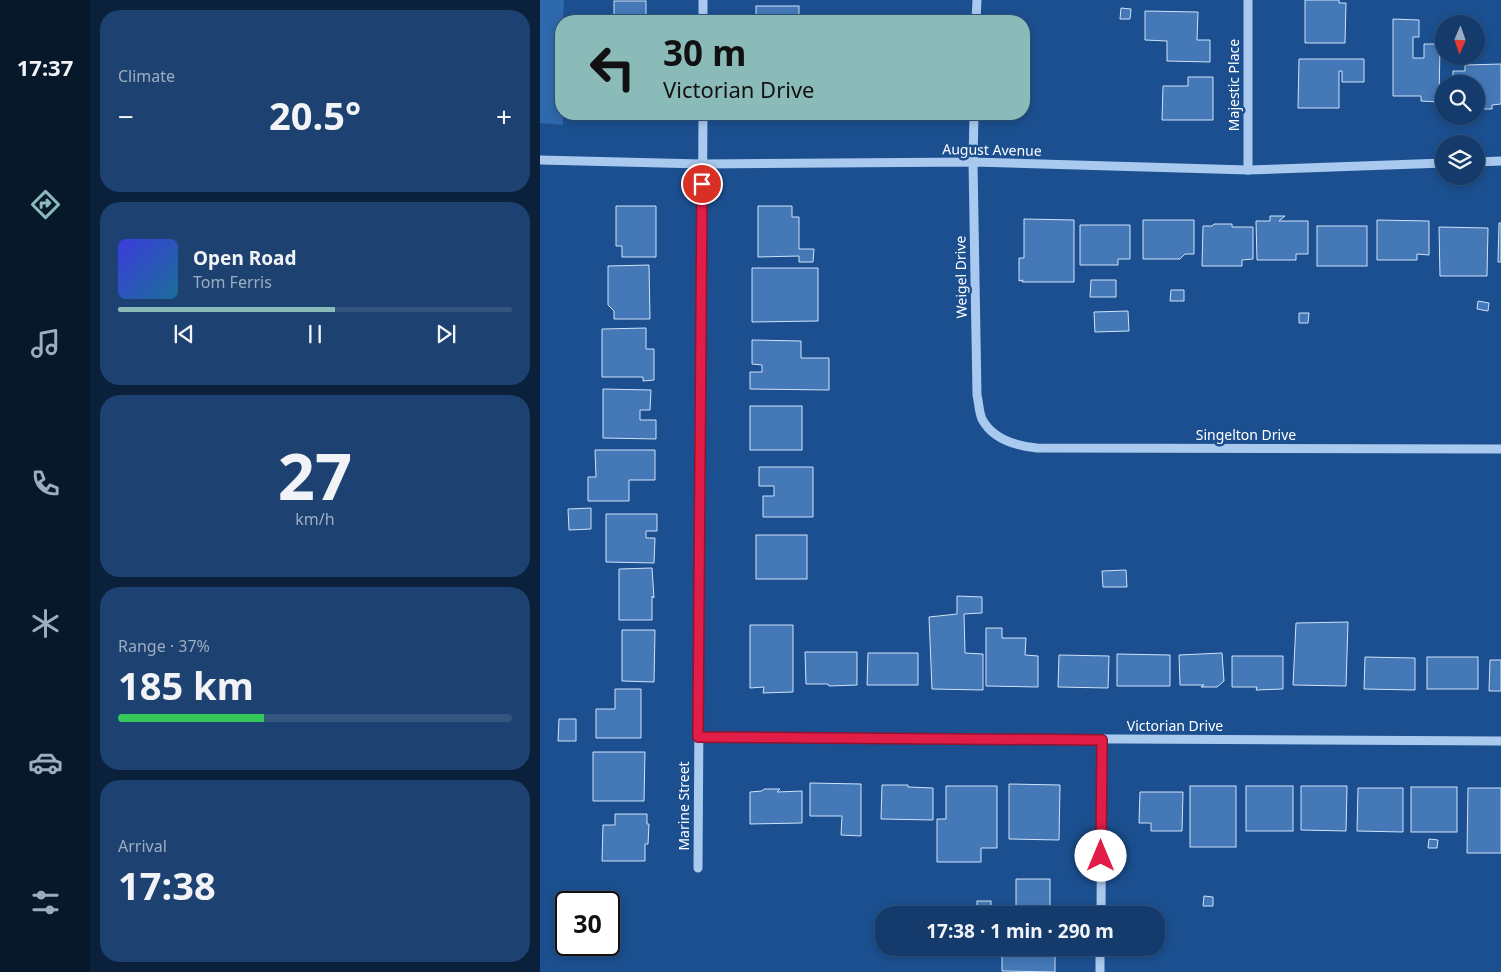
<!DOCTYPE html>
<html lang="en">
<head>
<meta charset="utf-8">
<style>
  body { margin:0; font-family:"Noto Sans",sans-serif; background:#1d4271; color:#f1f3f6; height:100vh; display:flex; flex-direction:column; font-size:19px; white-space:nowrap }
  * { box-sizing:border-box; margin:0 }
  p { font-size:16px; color:#9dadc1 }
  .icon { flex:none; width:28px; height:28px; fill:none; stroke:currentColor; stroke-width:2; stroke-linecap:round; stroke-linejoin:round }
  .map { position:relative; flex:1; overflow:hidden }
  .sheet { display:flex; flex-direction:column; gap:10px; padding:10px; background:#0b203b; width:450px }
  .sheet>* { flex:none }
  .guide { position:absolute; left:15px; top:15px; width:475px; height:105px; border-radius:20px; box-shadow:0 2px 8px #0003,0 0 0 1px #33557e; background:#8bbbb9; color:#111; overflow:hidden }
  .needle { width:32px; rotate:182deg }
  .fabs { position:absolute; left:895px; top:15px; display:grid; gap:10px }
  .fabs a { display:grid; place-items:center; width:50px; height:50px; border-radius:50%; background:#143b6b; box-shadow:0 2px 8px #0003,0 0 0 1px #33557e; font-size:25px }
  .speed { position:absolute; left:15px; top:891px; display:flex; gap:10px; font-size:25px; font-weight:700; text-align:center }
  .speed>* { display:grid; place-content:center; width:65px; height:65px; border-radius:50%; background:#143b6b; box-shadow:0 2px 8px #0003,0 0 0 1px #33557e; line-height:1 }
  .speed .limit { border:2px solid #111; border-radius:8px; background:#fff; color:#111 }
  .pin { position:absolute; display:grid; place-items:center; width:42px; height:42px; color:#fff; margin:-21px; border:2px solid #fff; border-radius:50%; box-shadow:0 1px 5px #0007 }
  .me { position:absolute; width:55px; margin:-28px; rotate:0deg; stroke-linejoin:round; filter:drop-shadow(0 0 4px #0008) }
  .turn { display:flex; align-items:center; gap:18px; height:105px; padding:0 25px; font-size:22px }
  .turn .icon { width:65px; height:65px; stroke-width:2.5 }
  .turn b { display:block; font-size:35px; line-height:42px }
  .big { font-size:38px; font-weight:700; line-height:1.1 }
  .sheet .widget { flex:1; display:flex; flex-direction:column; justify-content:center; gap:8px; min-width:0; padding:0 18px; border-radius:20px; background:#1d4271 }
  .sheet .dial { align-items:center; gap:0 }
  .dial b { font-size:65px; line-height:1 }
  .song { display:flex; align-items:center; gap:15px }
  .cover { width:60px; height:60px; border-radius:8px; background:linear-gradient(135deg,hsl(240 70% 55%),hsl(200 70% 35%)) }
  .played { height:5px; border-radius:2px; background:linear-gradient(90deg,#8bbbb9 55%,#33557e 55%) }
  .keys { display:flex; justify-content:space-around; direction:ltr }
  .heat { display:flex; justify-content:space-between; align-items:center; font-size:28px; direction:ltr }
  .charge { height:8px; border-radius:4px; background:linear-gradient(90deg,#34c759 37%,#33557e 0) }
  .trip { position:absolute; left:335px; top:906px; width:290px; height:50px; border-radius:20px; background:#143b6b; box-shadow:0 2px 8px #0003,0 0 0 1px #33557e; font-weight:700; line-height:50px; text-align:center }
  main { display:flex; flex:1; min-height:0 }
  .dock { display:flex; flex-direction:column; width:90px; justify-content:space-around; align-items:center; background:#08182b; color:#9dadc1 }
  .dock .icon { width:35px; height:35px }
  .dock .current { color:#8bbbb9 }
  .dock b { font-size:22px; color:#f1f3f6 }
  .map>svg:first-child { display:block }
  .green { fill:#2e69ad }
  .building { fill:#4478b7; stroke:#cfe3fa }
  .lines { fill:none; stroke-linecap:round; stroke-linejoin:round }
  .minor { stroke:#a9c9ee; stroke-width:9 }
  .route-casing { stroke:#92132f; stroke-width:12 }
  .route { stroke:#e11d48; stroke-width:9 }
  .labels { text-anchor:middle; stroke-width:5; stroke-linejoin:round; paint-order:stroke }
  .street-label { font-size:14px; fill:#fff; stroke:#1b4f8f }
</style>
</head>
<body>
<main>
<nav class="dock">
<b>17:37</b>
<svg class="icon current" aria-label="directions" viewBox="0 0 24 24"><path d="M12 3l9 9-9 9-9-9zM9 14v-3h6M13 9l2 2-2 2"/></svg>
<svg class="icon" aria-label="music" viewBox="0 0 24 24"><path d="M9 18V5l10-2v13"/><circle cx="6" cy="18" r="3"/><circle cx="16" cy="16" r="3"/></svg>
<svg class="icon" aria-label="phone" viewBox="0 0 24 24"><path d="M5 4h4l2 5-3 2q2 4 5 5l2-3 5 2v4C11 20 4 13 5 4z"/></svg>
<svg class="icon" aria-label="climate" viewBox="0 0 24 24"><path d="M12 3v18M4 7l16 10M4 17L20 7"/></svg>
<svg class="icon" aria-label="car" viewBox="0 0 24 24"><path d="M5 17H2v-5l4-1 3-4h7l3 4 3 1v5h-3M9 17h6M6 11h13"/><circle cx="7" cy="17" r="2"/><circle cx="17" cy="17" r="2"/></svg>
<svg class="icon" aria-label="filters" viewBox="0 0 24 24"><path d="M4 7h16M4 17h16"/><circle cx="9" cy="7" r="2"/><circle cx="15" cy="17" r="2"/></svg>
</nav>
<section class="sheet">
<div class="widget"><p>Climate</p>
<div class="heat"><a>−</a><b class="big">20.5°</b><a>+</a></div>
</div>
<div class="widget">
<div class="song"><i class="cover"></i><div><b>Open Road</b><p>Tom Ferris</p></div></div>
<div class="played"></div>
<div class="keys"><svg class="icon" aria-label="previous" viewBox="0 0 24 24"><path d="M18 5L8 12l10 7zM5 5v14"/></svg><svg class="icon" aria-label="pause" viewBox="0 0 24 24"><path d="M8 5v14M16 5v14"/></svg><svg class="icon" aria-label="next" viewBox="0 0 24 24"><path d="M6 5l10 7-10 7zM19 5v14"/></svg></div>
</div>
<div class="widget dial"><b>27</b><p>km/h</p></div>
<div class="widget"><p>Range · 37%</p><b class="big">185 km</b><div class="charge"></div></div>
<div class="widget"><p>Arrival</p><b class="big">17:38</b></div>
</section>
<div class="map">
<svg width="961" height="972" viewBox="0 0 961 972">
  <rect width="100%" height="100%" fill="#1b4f8f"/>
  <!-- green -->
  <polygon class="green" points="0,0 24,0 23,21 21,21 21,114 23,114 23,125 0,123"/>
  <!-- building -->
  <g class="building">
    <polygon points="765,0 799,0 799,3 806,3 805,43 765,43"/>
    <rect x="74" y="1" width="32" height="20"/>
    <rect x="216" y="6" width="43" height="15"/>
    <polygon points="581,8 591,9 590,19 580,19"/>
    <polygon points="605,11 658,12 657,40 670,40 670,62 627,61 627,41 605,40"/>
    <polygon points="853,19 879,20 879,37 873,37 873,58 884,58 884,44 900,44 899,102 881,101 881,96 853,96"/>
    <polygon points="759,59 824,59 824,82 802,82 802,71 799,71 799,108 758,108"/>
    <polygon points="961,64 961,104 952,105 952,109 941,109 941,104 936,104 936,84 913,84 913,71 925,71 925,65"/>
    <polygon points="648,77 673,77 673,120 622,120 623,86 648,86"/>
    <rect x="55" y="114" width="64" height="1"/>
    <polygon points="214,114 296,114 214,116"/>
    <polygon points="76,206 116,206 116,257 82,257 82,246 76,246"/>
    <polygon points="218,206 252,206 252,217 259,217 259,249 274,249 273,262 259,262 259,256 218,257"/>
    <polygon points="730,216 745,216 739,221 768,221 768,254 756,254 756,260 717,260 716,221 730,221"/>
    <polygon points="484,219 534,220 534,282 482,282 483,280 479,281 479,258 484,258"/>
    <polygon points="603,220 654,220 654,254 645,254 640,259 603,259"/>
    <polygon points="837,220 889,221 889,255 877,254 877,260 837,260"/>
    <polygon points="959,223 961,223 961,262 958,262"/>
    <polygon points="674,224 692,224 692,227 713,227 713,259 702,260 702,266 662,266 663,226 672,226"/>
    <polygon points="540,225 590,225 590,259 578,259 578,265 540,265"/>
    <rect x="777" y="226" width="50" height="40"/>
    <polygon points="899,227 948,228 947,276 900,276"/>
    <polygon points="109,265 110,319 74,319 74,311 68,305 68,266"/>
    <polygon points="212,268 278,268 278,321 212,322"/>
    <polygon points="551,280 576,280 576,297 550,297"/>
    <polygon points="631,290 644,290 644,301 630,301"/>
    <polygon points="938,301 949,303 948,311 937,309"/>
    <polygon points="588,311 589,331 555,332 554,312"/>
    <polygon points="759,313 769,313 768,323 759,323"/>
    <polygon points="106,328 106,349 114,349 114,380 103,381 103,377 62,377 62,329"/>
    <polygon points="212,340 261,341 261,358 289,358 289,390 210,389 210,372 222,372 222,365 212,364"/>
    <polygon points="63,389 111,390 110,410 100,410 100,420 116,420 116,439 63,438"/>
    <rect x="210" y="406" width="52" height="44"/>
    <polygon points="55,450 115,450 115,480 89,480 89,501 48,501 48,477 56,477"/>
    <polygon points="219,467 273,467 273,517 223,517 223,496 234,496 234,486 219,486"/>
    <polygon points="51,508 51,529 29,530 28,509"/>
    <polygon points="66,514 117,514 117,531 106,531 106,538 115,538 114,563 66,562"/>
    <rect x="216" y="535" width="51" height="44"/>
    <polygon points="112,568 114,598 112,596 112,620 79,620 79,569"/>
    <polygon points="586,570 587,587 563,587 562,571"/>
    <polygon points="417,596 442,597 442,613 424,614 425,653 443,654 443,690 392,689 389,617 417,614"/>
    <polygon points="808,622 806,686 753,685 756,623"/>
    <polygon points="210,625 253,625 253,692 223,693 224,687 210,688"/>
    <polygon points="446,628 462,628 462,638 486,638 485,655 498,656 498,687 446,686"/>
    <polygon points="82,630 115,630 114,682 82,681"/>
    <polygon points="265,652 317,652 317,685 289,686 288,684 266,684"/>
    <polygon points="328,653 378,653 378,685 327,685"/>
    <polygon points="682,653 684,681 677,687 661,687 664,685 640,685 639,655"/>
    <polygon points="577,654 630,655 630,686 577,686"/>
    <polygon points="519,655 569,656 568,688 518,687"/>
    <polygon points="692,656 743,656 743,689 716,690 717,687 692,687"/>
    <polygon points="825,657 875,658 875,690 824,689"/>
    <rect x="887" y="657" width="51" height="32"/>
    <polygon points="950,660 961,660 961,691 949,691"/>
    <polygon points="75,689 101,689 101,738 56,738 56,709 75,709"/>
    <polygon points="19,719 36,719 36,741 18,741"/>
    <polygon points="53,752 105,752 104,801 53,801"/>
    <polygon points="270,783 321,784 321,836 301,835 302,816 270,816"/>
    <polygon points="469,784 520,785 519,840 469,839"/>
    <polygon points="342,785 368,785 368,787 393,788 393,820 341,819"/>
    <polygon points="406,786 457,786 457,848 441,848 441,862 397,862 397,819 406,819"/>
    <rect x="650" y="786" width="46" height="61"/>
    <rect x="706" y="786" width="47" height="45"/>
    <polygon points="761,786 807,786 806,831 761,830"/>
    <rect x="871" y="787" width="46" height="45"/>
    <polygon points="818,788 863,788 863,832 817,831"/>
    <polygon points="928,788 961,788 961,853 927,853"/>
    <polygon points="224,789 240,789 237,792 262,791 262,823 210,824 210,792 222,791"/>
    <polygon points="600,792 643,792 642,831 611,831 611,823 599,823"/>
    <polygon points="75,814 107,814 107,824 109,824 108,844 105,844 105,861 62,861 63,825 75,825"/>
    <polygon points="889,839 898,840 897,848 888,848"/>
    <polygon points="476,879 510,879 510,907 507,905 507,915 476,915"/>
    <polygon points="664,896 673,897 673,906 663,906"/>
    <rect x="437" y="901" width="14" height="14"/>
    <polygon points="462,948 515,948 515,972 462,971"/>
  </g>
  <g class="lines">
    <!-- minor -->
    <g class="minor">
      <polyline points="163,21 163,0"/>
      <polyline points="436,21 437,0"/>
      <path d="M434,114L433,162L437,395C439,403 439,413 442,419C453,440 477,446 497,448L961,449"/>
      <polyline points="0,160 162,164 433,162 708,170 904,163"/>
      <polyline points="936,162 961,161"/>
      <polyline points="708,170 708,0"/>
      <polyline points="158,737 961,741"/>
      <polyline points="158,868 163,114"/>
      <polyline points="561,915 562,740"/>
      <polyline points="560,972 560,948"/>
    </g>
  </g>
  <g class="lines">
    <!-- route casing -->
    <g class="route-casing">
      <polyline id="route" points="162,184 158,737 562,740 561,856"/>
    </g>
    <!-- route -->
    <use href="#route" class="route"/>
  </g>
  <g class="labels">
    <!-- street labels -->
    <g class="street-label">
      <text transform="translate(694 85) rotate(-90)" y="5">Majestic Place</text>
      <text transform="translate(452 150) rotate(1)" y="5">August Avenue</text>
      <text transform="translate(421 277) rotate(-91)" y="5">Weigel Drive</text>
      <text x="706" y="440">Singelton Drive</text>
      <text x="635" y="731">Victorian Drive</text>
      <text transform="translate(144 806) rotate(-90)" y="5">Marine Street</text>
    </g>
  </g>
</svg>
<div class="fabs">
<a><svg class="needle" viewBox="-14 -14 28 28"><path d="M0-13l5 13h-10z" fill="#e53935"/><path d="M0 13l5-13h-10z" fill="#9dadc1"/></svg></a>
<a><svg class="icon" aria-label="search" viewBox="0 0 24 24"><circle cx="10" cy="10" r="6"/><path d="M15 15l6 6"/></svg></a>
<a><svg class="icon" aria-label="layers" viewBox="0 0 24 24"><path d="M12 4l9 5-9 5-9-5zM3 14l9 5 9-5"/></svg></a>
</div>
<div class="speed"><div class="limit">30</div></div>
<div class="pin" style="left:162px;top:184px;background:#d93025"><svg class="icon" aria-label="arrive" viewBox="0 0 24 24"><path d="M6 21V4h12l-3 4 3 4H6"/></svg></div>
<svg class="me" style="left:561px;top:856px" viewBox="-20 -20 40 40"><circle r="19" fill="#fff"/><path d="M0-13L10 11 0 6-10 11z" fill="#e11d48"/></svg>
<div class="trip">17:38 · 1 min · 290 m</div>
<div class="guide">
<div class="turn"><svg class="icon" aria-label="left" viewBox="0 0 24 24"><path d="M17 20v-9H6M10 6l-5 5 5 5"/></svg><div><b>30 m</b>Victorian Drive</div></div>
</div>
</div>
</main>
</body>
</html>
